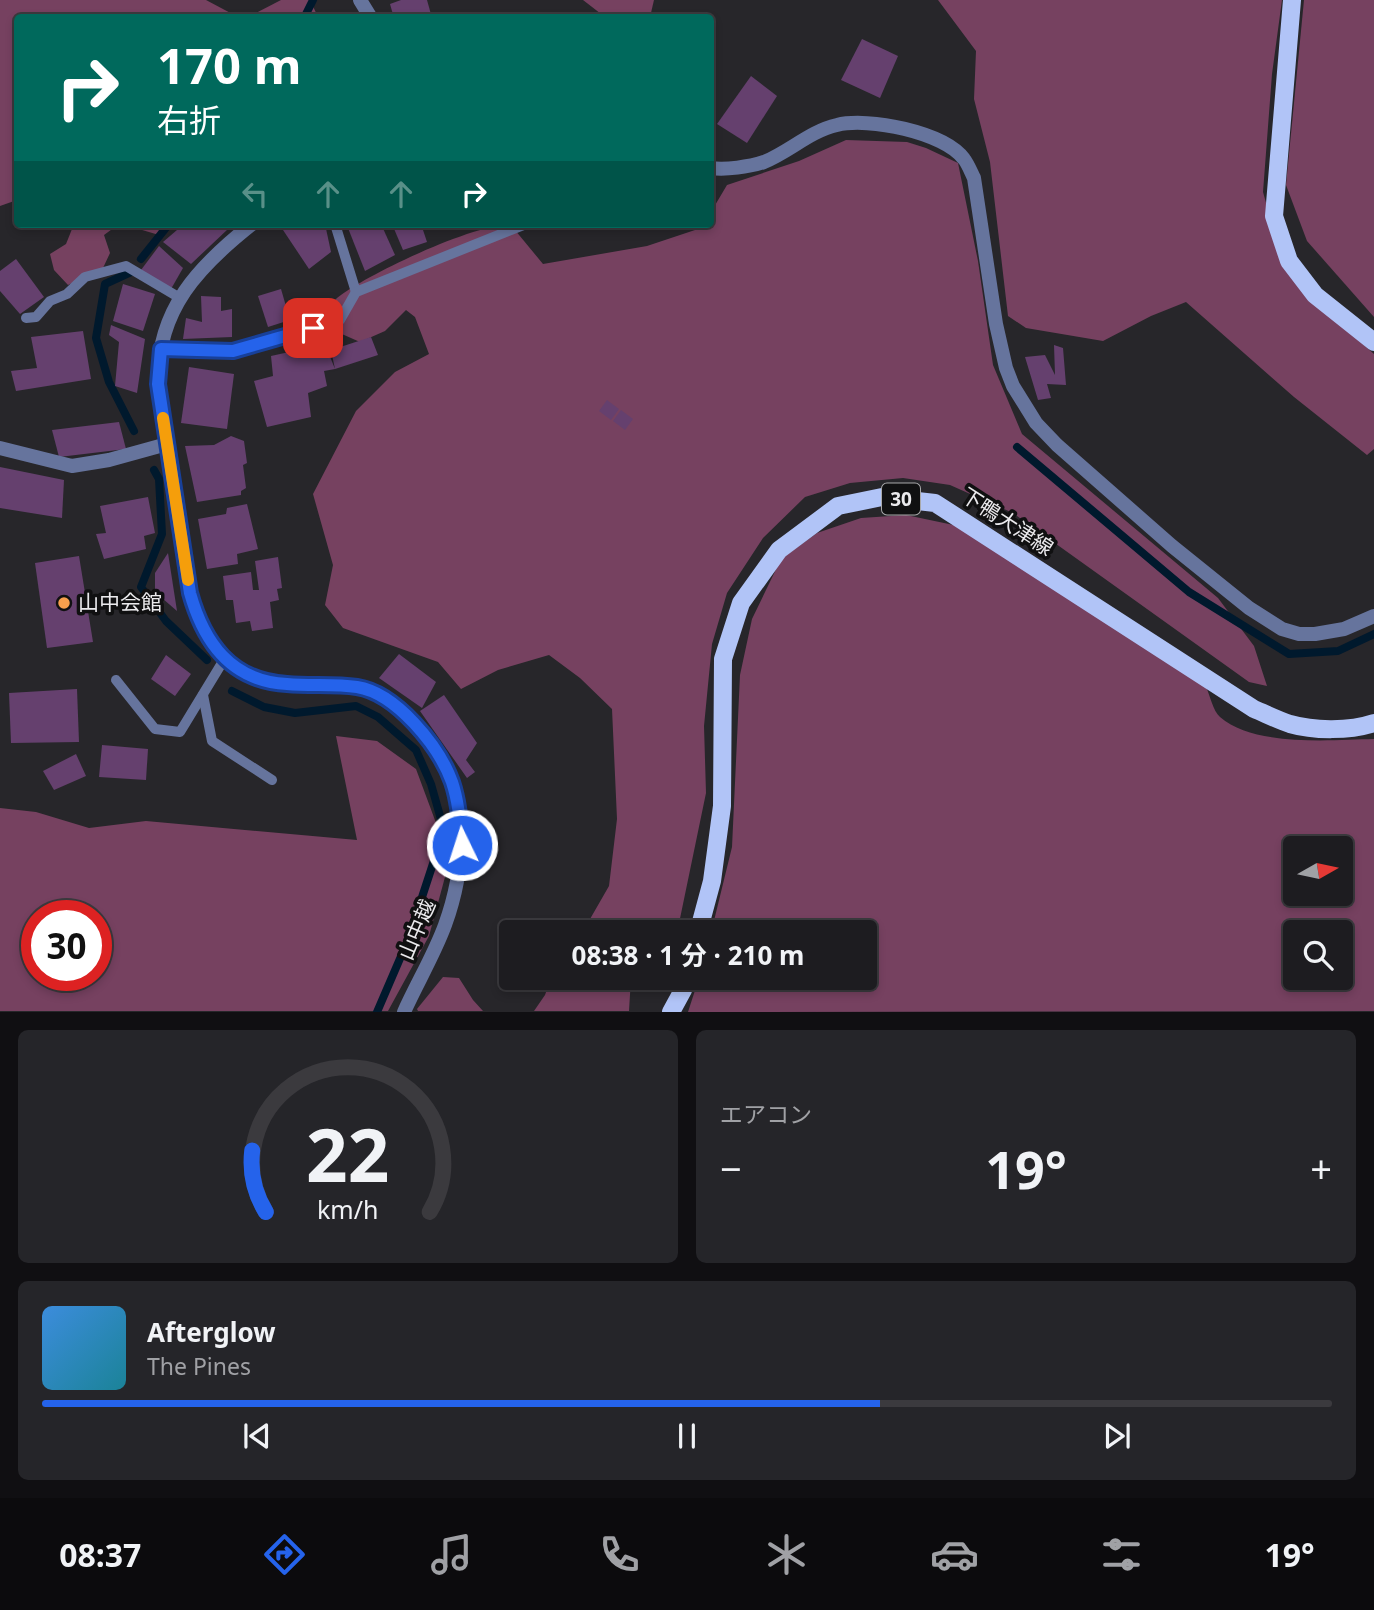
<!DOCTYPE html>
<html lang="ja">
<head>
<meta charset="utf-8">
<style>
  body { margin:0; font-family:"Noto Sans","Noto Sans JP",sans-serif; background:#252529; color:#f1f3f6; height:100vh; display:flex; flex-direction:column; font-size:26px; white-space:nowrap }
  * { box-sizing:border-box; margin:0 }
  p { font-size:23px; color:#a0a1a5 }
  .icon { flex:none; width:38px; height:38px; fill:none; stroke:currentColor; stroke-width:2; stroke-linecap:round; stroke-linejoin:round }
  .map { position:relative; height:1012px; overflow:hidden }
  .side { display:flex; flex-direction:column; gap:18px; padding:18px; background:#100f12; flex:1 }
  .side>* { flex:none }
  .guide { position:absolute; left:14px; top:14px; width:700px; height:214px; border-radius:7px; box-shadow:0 4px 10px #0003,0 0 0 2px #3b3a3e; background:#00695c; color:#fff; overflow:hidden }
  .needle { width:46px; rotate:81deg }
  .controls { position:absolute; left:1283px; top:836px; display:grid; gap:14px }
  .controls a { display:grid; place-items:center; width:70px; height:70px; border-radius:7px; background:#1d1c20; box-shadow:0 4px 10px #0003,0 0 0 2px #3b3a3e; font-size:35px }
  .speed { position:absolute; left:21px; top:900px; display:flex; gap:14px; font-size:35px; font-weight:700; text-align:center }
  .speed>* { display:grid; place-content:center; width:91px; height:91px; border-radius:50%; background:#1d1c20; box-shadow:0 4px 10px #0003,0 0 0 2px #3b3a3e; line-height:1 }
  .speed .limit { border:10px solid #d22; background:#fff; color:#111 }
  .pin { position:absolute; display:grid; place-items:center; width:60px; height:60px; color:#fff; margin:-30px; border-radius:14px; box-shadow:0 4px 10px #0006 }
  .me { position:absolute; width:77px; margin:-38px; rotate:356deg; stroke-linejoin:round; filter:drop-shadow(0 0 5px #0008) }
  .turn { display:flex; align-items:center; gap:24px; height:147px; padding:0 28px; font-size:32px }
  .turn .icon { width:91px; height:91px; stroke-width:2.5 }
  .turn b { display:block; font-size:49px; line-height:60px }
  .lanes { display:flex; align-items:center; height:66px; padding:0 28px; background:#0003; justify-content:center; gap:35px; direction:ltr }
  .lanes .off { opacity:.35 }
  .big { font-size:52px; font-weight:700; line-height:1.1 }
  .side .tile { flex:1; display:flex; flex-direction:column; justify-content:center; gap:10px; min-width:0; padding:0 24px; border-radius:10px; background:#252529 }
  .side .dial { align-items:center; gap:0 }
  .dial svg { height:182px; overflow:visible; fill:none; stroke:#3b3a3e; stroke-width:7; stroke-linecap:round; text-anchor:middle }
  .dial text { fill:#f1f3f6; stroke:none }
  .song { display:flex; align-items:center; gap:21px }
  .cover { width:84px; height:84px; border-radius:10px; background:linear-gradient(135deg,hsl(210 70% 55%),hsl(190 70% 35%)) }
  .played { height:7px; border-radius:4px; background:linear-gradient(90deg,#2563eb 65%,#3b3a3e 65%) }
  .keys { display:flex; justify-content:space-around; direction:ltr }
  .heat { display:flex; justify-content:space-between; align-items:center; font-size:38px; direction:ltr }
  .side .tiles { flex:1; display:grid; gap:18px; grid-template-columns:1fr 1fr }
  .tile:last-child { grid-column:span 2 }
  .trip { position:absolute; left:499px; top:920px; width:378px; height:70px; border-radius:7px; background:#1d1c20; box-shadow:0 4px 10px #0003,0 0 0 2px #3b3a3e; font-weight:700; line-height:70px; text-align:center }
  .dock { display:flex; height:112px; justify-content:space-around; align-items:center; background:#0c0b0d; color:#a0a1a5 }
  .dock .icon { width:49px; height:49px }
  .dock .on { color:#2563eb }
  .dock b { font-size:32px; color:#f1f3f6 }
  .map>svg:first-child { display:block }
  .forest { fill:#764160; fill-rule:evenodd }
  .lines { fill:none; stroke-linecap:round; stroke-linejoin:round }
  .stream { stroke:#00192d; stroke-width:8 }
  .building { fill:#65406e }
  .service { stroke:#66749d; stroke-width:10 }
  .minor { stroke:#66749d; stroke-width:14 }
  .primary { stroke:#b1c4f7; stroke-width:18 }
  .route-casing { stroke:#184099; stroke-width:18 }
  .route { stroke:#2563eb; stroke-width:12 }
  .slow { stroke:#f59e0b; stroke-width:12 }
  .poi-dot { fill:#f9a04d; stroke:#101011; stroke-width:2.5 }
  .labels { text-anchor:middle; stroke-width:7; stroke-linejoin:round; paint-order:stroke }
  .shield { fill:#101011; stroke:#a9a9ab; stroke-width:2 }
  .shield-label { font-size:19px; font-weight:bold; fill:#ebeaed }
  .street-label { font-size:21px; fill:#ebeaed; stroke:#101011 }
  .poi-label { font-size:21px; fill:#ebeaed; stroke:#101011; text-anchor:start }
</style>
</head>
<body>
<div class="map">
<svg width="1374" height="1012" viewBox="0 0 1374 1012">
  <rect width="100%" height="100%" fill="#27262a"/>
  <!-- forest -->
  <g class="forest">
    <polygon points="0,0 206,0 238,17 18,18 17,200 0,206"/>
    <polygon points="281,0 310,0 318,17 248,17"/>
    <polygon points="583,0 654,0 650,17 605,17"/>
    <polygon points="938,0 1282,0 1272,74 1263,192 1279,249 1318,304 1374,354 1374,449 1367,455 1294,397 1186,302 1151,316 1103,341 1026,328 1008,316 990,162 974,99 976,51"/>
    <polygon points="1304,0 1374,0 1374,317 1307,241 1286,185"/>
    <path d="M846,140L907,142L926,148L958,163L978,261L993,365L1022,434L1218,598L1254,646L1267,686L1249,682L1013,513L950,485L903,478L850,483L805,497L763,538L727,593L712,644L704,726L706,793L677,933H582L609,886L617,819L612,709L580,678L549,655L498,670L461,689L438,662L343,628L325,605L333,565L313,494L356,411L395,372L429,354L415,317L406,310L385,331L360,342L319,324C325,316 330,304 337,298C369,273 470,226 510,224L543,264L647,246L701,228L704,224H710L711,212L727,185L799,161Z"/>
    <polygon points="74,224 119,224 104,235 110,253 103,268 68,285 54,270 50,254 66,244"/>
    <polygon points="122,224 173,224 159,235"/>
    <path d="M906,515L963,527L1206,687C1210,695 1213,711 1220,717C1255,747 1330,740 1374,739V1011L688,1012L699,978H864V933H711L732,847L740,675L752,619L781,559L817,533L861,518ZM1295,849H1340V894H1295ZM1295,933H1340V978H1295Z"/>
    <path d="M336,736L377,741L416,769L439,831L448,866L429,936L388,1011H0V808L36,812L89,828L146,821L357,840ZM37,915H96V975H37Z"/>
    <polygon points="443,977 459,978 473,1000 483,1011 418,1011 417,1009"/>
    <polygon points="551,978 631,978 629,1011 534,1011 545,995"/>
  </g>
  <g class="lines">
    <!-- stream -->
    <g class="stream">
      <polyline points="304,18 313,0"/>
      <polyline points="141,259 169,224"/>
      <polyline points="131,272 105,284 96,338 109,382 134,431"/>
      <polyline points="1017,447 1189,592 1289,654 1338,651 1374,634"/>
      <polyline points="154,470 159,479 162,534 141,587 166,621 207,660"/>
      <polyline points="232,691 264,707 295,713 356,706 378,717 416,750 431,784 444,830 408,940 377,1012"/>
    </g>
  </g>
  <!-- building -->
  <g class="building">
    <polygon points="401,0 427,0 432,18 394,18 390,4"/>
    <polygon points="862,39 898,56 880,98 841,80"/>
    <polygon points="751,76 777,96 747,143 717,124"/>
    <polygon points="184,224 223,224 228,229 191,264 163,242"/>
    <polygon points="279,224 325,224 331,252 309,269"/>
    <polygon points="356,224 381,224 395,255 365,271 348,228"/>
    <polygon points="392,224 421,224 427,242 403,250"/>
    <polygon points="159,246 183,268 171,289 141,270"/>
    <polygon points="16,259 44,297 20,314 0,291 0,271"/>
    <polygon points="123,284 155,294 143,331 113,321"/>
    <polygon points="281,289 290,320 268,327 258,296"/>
    <polygon points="201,296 221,297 221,311 232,309 232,337 183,339 186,318 202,322"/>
    <polygon points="111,325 145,339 137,393 115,386 119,342 109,335"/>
    <polygon points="83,331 91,379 16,391 11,371 37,368 31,337"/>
    <polygon points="371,337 378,355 335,369 324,371 327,386 308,393 311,417 267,427 254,381 273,376 271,356 325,344 335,369 331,350"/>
    <polygon points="1054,345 1063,348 1066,385 1047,384 1051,398 1038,400 1025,357 1045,355 1055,375"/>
    <polygon points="189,367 234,374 227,429 181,423"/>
    <polygon points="607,400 619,409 611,420 599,411"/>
    <polygon points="621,410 633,419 625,430 613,421"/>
    <polygon points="119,422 126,449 59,457 52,430"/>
    <polygon points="231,436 244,441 247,463 243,465 246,488 241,491 241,495 197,502 185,446 214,445"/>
    <polygon points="0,467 64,480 62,518 0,508"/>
    <polygon points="148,497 155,533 144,536 146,549 104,559 96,534 106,533 100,506"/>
    <polygon points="247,504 258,549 237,554 238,564 207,569 198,519 226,514 227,508"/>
    <polygon points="168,553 177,611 155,592 155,573"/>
    <polygon points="79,556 93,642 47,648 35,563"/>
    <polygon points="278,557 282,588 277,589 279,600 270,602 273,628 252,631 250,621 236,623 233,600 226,600 223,576 251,572 253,590 259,590 255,561"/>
    <polygon points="399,654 436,682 422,708 379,678"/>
    <polygon points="166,655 191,674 175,696 151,679"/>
    <polygon points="77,689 79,742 11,743 9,693"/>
    <polygon points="444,695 477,743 466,760 475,772 467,778 420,711"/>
    <polygon points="102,745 148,749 146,780 99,777"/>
    <polygon points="76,754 86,776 54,790 43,771"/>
  </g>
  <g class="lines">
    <!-- service -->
    <g class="service">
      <polyline points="335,224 356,292"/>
      <polyline points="26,318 36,317 50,301 67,294 85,277 126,266 180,298"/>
      <polyline points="161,349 233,351 340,320 356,292 526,224"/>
      <polyline points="116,680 155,729 180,732 225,658"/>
      <polyline points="203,695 212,741 272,780"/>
    </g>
    <!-- minor -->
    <g class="minor">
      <polyline points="360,0 371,18"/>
      <path d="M710,168C726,170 749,167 764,162C789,152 810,131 837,125C868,117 944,132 964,159C968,164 971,172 974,178L996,324L1006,368L1013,386L1036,423L1057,445L1172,546L1249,608L1282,629L1299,634H1315L1344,629L1374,616"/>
      <path d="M252,224C199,266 157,309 158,382C159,406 165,432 168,456C176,501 182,547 190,593C207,655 236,682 302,685C320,685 342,683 360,688C387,694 406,715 423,735C470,788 468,861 445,925C434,955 417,983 404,1012"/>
      <polyline points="0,448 72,466 109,460 167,444"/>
    </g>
    <!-- primary -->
    <g class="primary">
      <polyline points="1292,0 1274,216 1289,261 1315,295 1374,342"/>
      <path d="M698,933L712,881L722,806L723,659L741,603L779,550L838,506L882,497L935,503L1254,709C1266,714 1278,720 1290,724C1314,731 1350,731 1374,723"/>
      <polyline points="671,1012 683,990 686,978"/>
    </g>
  </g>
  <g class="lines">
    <!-- route casing -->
    <g class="route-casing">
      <path id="route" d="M313,328L233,351L161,349L158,384L190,593C204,643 231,681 287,684C310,686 334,684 357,687C396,693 439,746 452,782C459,803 460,824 462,845"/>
    </g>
    <!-- route -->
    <use href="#route" class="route"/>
    <!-- slow -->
    <polyline class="slow" points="163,418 188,580"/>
  </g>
  <!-- markers -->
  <circle class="poi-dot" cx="64" cy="603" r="7"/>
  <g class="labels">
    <!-- shield labels -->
    <rect class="shield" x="882" y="483.5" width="38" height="31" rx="5"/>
    <g class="shield-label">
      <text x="901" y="506">30</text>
    </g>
    <!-- street labels -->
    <g class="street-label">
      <text transform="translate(1007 522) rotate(33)" y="7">下鴨大津線</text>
      <text transform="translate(417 930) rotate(-67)" y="7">山中越</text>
    </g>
    <!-- poi labels -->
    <g class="poi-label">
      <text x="78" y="610">山中会館</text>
    </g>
  </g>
</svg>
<div class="controls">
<a><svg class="needle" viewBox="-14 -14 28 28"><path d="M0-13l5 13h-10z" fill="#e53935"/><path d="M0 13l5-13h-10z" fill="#a0a1a5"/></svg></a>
<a><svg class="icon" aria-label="search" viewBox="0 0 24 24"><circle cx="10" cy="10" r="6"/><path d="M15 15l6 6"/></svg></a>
</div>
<div class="speed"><div class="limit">30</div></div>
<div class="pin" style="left:313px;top:328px;background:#d93025"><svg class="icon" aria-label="arrive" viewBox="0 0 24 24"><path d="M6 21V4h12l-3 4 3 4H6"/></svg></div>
<svg class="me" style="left:462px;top:845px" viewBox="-20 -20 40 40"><circle r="17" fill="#2563eb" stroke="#fff" stroke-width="3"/><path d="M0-11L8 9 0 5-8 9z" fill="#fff"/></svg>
<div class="trip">08:38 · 1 分 · 210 m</div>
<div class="guide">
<div class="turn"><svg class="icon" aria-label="right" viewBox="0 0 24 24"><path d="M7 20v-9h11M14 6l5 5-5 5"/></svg><div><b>170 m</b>右折</div></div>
<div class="lanes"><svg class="icon off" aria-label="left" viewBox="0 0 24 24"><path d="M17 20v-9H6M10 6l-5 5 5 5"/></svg><svg class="icon off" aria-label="ahead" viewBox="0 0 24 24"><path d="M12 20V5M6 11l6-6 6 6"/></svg><svg class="icon off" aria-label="ahead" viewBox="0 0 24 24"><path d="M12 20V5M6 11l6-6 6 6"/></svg><svg class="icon" aria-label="right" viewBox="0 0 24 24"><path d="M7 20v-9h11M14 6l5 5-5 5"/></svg></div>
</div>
</div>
<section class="side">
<div class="tiles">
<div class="tile dial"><svg viewBox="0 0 100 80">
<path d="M14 69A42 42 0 1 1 86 69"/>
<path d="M14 69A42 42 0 0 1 8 42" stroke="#2563eb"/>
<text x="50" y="56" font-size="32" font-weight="700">22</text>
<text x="50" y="72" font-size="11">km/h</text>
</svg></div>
<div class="tile"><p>エアコン</p>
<div class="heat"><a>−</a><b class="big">19°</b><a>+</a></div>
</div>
<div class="tile">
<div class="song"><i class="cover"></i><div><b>Afterglow</b><p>The Pines</p></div></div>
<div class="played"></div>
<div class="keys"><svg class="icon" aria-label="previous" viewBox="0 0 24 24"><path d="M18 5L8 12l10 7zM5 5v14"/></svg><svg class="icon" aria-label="pause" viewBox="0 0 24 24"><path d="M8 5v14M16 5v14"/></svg><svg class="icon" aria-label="next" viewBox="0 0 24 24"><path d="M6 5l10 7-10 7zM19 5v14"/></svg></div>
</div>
</div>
</section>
<nav class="dock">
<b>08:37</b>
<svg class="icon on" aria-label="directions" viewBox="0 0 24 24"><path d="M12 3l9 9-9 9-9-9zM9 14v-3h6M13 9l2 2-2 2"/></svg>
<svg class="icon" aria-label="music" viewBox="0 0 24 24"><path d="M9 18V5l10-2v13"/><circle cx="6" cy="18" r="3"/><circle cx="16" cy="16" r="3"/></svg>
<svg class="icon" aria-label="phone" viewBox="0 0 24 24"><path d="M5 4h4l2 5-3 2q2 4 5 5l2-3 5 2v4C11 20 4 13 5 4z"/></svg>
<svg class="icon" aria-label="climate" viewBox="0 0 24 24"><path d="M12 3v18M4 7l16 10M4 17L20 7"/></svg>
<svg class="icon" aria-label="car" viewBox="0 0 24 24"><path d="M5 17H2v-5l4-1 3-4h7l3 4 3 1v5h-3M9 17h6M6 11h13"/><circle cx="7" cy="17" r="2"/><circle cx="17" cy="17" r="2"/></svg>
<svg class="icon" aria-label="filters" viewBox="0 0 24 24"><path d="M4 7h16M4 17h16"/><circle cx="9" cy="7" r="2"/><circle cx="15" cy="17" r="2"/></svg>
<b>19°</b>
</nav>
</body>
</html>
